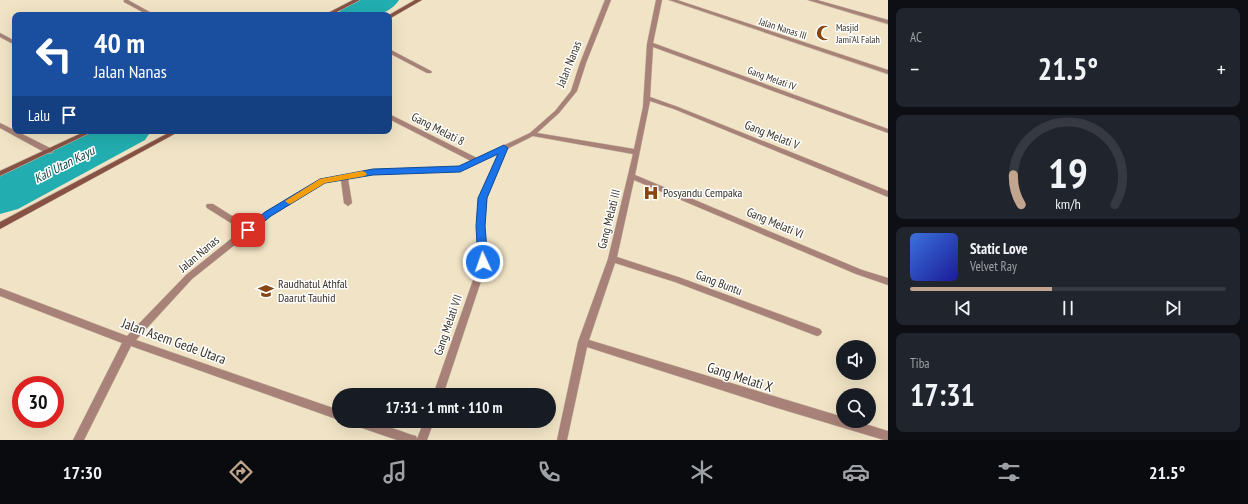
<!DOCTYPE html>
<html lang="id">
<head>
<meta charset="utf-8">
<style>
  body { margin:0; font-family:"PT Sans Narrow",sans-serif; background:#20242c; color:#f1f3f6; height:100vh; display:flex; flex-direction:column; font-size:15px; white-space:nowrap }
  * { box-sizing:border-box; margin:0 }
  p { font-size:13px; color:#9ea1a6 }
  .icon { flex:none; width:22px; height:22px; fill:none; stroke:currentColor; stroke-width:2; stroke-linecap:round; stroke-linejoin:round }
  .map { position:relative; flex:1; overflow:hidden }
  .details { display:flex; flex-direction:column; gap:8px; padding:8px; background:#0d0f14; width:360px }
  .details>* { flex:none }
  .top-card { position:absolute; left:12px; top:12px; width:380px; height:122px; border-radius:8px; box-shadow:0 4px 16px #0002; background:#1a4fa0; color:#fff; overflow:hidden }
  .tools { position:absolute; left:836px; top:340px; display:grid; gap:8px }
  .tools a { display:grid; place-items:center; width:40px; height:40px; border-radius:50%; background:#171b24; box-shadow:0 4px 16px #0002; font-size:20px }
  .speed { position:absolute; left:12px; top:376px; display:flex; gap:8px; font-size:20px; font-weight:700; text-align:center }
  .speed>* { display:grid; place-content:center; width:52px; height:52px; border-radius:50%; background:#171b24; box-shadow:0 4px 16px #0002; line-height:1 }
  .speed .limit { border:6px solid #d22; background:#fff; color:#111 }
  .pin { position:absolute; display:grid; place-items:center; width:34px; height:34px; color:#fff; margin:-17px; border-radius:8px; box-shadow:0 2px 6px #0006 }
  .me { position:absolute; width:44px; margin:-22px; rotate:357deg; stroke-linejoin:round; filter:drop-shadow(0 0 3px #0008) }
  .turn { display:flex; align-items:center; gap:14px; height:84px; padding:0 16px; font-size:18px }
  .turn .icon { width:52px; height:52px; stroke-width:2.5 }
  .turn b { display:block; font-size:28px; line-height:34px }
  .then { display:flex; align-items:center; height:38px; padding:0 16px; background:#0003; gap:8px; font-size:15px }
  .big { font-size:30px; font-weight:800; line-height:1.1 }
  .details .tile { flex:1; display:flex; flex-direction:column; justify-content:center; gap:6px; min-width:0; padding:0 14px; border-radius:8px; background:#20242c }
  .details .dial { align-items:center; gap:0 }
  .dial svg { height:104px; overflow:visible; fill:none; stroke:#363941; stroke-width:7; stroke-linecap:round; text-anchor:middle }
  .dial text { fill:#f1f3f6; stroke:none }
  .song { display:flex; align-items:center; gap:12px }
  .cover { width:48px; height:48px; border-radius:6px; background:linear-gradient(135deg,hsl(220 70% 55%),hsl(240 70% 35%)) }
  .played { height:4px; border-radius:2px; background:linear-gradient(90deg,#c1a58f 45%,#363941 45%) }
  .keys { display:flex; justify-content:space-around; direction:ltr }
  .heat { display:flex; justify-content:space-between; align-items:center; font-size:22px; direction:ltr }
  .trip { position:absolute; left:332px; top:388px; width:224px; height:40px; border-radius:20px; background:#171b24; box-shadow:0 4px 16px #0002; font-weight:800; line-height:40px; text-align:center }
  .menu { display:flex; height:64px; justify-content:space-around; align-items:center; background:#090b0e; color:#9ea1a6 }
  .menu .icon { width:28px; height:28px }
  .menu .current { color:#c1a58f }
  .menu b { font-size:18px; color:#f1f3f6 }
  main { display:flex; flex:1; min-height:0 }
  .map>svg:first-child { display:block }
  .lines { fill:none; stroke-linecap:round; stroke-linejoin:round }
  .river { fill:#22aeb0; fill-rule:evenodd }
  .street-casing { stroke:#cbc0a6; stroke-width:1 }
  .secondary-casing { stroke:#cbc0a6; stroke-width:1 }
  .street { fill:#a88278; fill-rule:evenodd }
  .secondary { fill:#875245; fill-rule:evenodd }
  .route { fill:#1a73e8; stroke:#114b97 }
  .slow { fill:#f59e0b }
  .labels { text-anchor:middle; stroke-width:3; stroke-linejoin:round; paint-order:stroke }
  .far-poi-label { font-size:10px; fill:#353025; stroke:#fff; text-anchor:start }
  .far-street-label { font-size:10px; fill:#353025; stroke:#fff }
  .street-label { font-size:12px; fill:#353025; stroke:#fff }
  .poi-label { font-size:12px; fill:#353025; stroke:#fff; text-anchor:start }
  .water-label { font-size:13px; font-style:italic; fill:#124a4b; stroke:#fff }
  .near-street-label { font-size:14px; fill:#353025; stroke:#fff }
</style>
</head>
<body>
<main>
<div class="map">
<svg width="888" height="440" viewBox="0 0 888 440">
  <rect width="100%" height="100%" fill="#f1e4c6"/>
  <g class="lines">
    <!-- river -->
    <g class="river">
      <path d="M357,0H399C385,21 359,15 337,15L342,8Z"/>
      <polygon points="94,131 151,131 145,140 18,209 0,214 0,176"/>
    </g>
    <!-- street casing -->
    <g class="street-casing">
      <g id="street">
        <polygon points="124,0 128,0 155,15 148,15 124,2"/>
        <polygon points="605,0 611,0 586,63 577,91 559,113 537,133 634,149 643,107 647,44 656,0 662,0 653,43 888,129 888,133 653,47 650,97 678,107 888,191 888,197 674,109 650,101 635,175 862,270 888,278 888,285 856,274 634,180 617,257 681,278 820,329 822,332 820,335 817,336 675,282 615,263 589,340 843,417 843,421 855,421 888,431 888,440 884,440 774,407 587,347 567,440 557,440 578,342 608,259 633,154 533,136 507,149 487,198 485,226 487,263 443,395 433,395 479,263 477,226 479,198 498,153 460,171 373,174 348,179 352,203 348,206 344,203 341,180 325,183 271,216 192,279 136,340 339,410 339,420 131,346 84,440 73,440 122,343 0,296 0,288 127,336 186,275 242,230 207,208 206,206 207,204 213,204 248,226 265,212 320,179 373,170 459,167 471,161 389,119 389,114 477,158 530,133 555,111 571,91 580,63"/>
        <polygon points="669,0 677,0 888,70 888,74"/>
        <polygon points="808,0 817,0 888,20 888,24"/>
        <polygon points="0,33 15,41 15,45 0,37"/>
        <polygon points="389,49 431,71 432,72 431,73 427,73 389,53"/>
        <polygon points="0,123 52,149 53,151 52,153 46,153 0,128"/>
        <polygon points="352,421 372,421 412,435 416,436 417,439 424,421 434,421 427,440 397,440 353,425"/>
      </g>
    </g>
    <!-- secondary casing -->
    <g class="secondary-casing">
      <g id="secondary">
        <polygon points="353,0 360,0 331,15 324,15"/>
        <polygon points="415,0 422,0 389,19 389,15"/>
        <polygon points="86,131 94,131 0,176 0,171"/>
        <polygon points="172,131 180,131 0,229 0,222"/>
      </g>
    </g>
    <!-- street -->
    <use href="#street" class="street"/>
    <!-- secondary -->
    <use href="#secondary" class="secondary"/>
  </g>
  <!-- route -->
  <polygon class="route" points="504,145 508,148 487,198 485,226 488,262 486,265 479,265 478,262 476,226 478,198 498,154 460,172 373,175 325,183 271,216 251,232 245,232 243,230 265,212 320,179 373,169 459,166"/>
  <!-- slow -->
  <polygon class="slow" points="362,171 365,172 367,174 365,176 325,183 292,203 289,204 285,201 320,179"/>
  <!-- icons -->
  <defs>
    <g id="mosque-bare" transform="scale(1.2)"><path d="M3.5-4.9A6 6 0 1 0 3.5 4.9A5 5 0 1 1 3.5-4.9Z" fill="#874512" stroke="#fff" stroke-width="2.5" paint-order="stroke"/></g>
    <g id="hospital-bare" transform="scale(1.2)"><path d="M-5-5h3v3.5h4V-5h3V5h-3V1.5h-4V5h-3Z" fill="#874512" stroke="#fff" stroke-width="2.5" paint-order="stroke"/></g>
    <g id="school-bare" transform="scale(1.2)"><path d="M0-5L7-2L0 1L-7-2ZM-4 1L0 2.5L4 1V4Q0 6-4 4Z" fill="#874512" stroke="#fff" stroke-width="2.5" paint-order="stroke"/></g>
  </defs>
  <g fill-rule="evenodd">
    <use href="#mosque-bare" x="824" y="33"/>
    <use href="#hospital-bare" x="651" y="193"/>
    <use href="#school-bare" x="266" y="291"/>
  </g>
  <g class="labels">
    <!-- far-poi labels -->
    <g class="far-poi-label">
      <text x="836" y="31">Masjid<tspan x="836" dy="12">Jami'Al Falah</tspan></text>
    </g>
    <!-- far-street labels -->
    <g class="far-street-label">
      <text transform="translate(783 28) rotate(18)" y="4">Jalan Nanas III</text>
      <text transform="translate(772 78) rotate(20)" y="4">Gang Melati IV</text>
    </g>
    <!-- street labels -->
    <g class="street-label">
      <text transform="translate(569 64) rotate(-68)" y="4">Jalan Nanas</text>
      <text transform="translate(438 129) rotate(27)" y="4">Gang Melati 8</text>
      <text transform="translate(772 135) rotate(22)" y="4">Gang Melati V</text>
      <text transform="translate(609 219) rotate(-76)" y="4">Gang Melati III</text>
      <text transform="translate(775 223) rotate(23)" y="4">Gang Melati VI</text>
      <text transform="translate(199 254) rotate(-40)" y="4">Jalan Nanas</text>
      <text transform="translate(719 283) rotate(21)" y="4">Gang Buntu</text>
      <text transform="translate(448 325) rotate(-71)" y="4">Gang Melati VII</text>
    </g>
    <!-- poi labels -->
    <g class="poi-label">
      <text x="663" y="197">Posyandu Cempaka</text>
      <text x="278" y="288">Raudhatul Athfal<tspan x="278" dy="14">Daarut Tauhid</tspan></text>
    </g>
    <!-- water labels -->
    <g class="water-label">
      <text transform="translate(64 164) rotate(-27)" y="5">Kali Utan Kayu</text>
    </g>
    <!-- near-street labels -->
    <g class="near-street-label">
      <text transform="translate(174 341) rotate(20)" y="5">Jalan Asem Gede Utara</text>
      <text transform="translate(740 377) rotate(18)" y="5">Gang Melati X</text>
    </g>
  </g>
</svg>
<div class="tools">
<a><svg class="icon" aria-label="sound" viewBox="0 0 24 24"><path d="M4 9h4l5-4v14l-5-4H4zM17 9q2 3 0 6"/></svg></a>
<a><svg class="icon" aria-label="search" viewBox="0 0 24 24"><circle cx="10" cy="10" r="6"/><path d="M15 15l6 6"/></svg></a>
</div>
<div class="speed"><div class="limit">30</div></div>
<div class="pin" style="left:248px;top:230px;background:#d93025"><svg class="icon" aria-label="arrive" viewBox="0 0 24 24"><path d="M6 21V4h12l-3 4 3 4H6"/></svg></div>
<svg class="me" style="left:483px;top:262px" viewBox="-20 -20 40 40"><circle r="17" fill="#1a73e8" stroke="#fff" stroke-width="3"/><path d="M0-11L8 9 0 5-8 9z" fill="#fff"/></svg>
<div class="trip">17:31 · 1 mnt · 110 m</div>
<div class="top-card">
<div class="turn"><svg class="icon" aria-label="left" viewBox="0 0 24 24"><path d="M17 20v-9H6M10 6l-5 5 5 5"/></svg><div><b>40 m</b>Jalan Nanas</div></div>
<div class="then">Lalu<svg class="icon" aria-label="arrive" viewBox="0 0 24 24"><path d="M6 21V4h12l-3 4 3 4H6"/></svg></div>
</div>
</div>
<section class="details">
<div class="tile"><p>AC</p>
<div class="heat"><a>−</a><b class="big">21.5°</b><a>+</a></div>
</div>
<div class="tile dial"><svg viewBox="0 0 100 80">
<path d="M14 69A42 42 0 1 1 86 69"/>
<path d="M14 69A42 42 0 0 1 8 46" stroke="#c1a58f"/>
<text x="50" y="56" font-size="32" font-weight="700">19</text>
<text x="50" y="72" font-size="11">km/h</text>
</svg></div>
<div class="tile">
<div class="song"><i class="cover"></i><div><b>Static Love</b><p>Velvet Ray</p></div></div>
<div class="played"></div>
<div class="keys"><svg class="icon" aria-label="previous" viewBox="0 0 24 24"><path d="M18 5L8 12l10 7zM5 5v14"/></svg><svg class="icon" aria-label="pause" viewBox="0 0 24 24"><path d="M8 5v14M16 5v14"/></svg><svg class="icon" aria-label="next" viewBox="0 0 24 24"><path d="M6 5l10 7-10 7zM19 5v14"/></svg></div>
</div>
<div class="tile"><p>Tiba</p><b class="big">17:31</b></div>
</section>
</main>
<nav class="menu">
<b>17:30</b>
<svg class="icon current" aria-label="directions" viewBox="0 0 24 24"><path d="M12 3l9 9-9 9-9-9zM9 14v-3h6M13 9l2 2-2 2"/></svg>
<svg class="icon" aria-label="music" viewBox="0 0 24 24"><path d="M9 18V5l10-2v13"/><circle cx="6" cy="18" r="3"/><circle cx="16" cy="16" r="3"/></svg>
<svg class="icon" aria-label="phone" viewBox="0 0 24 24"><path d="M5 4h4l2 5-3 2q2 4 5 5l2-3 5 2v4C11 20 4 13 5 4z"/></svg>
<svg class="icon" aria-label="climate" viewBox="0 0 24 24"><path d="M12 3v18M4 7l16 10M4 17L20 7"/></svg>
<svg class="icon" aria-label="car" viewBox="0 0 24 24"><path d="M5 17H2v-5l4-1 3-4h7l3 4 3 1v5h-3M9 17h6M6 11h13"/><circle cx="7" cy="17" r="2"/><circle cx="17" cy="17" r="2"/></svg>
<svg class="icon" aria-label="filters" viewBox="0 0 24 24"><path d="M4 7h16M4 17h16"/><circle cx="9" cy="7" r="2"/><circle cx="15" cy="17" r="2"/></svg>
<b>21.5°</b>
</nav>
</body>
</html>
